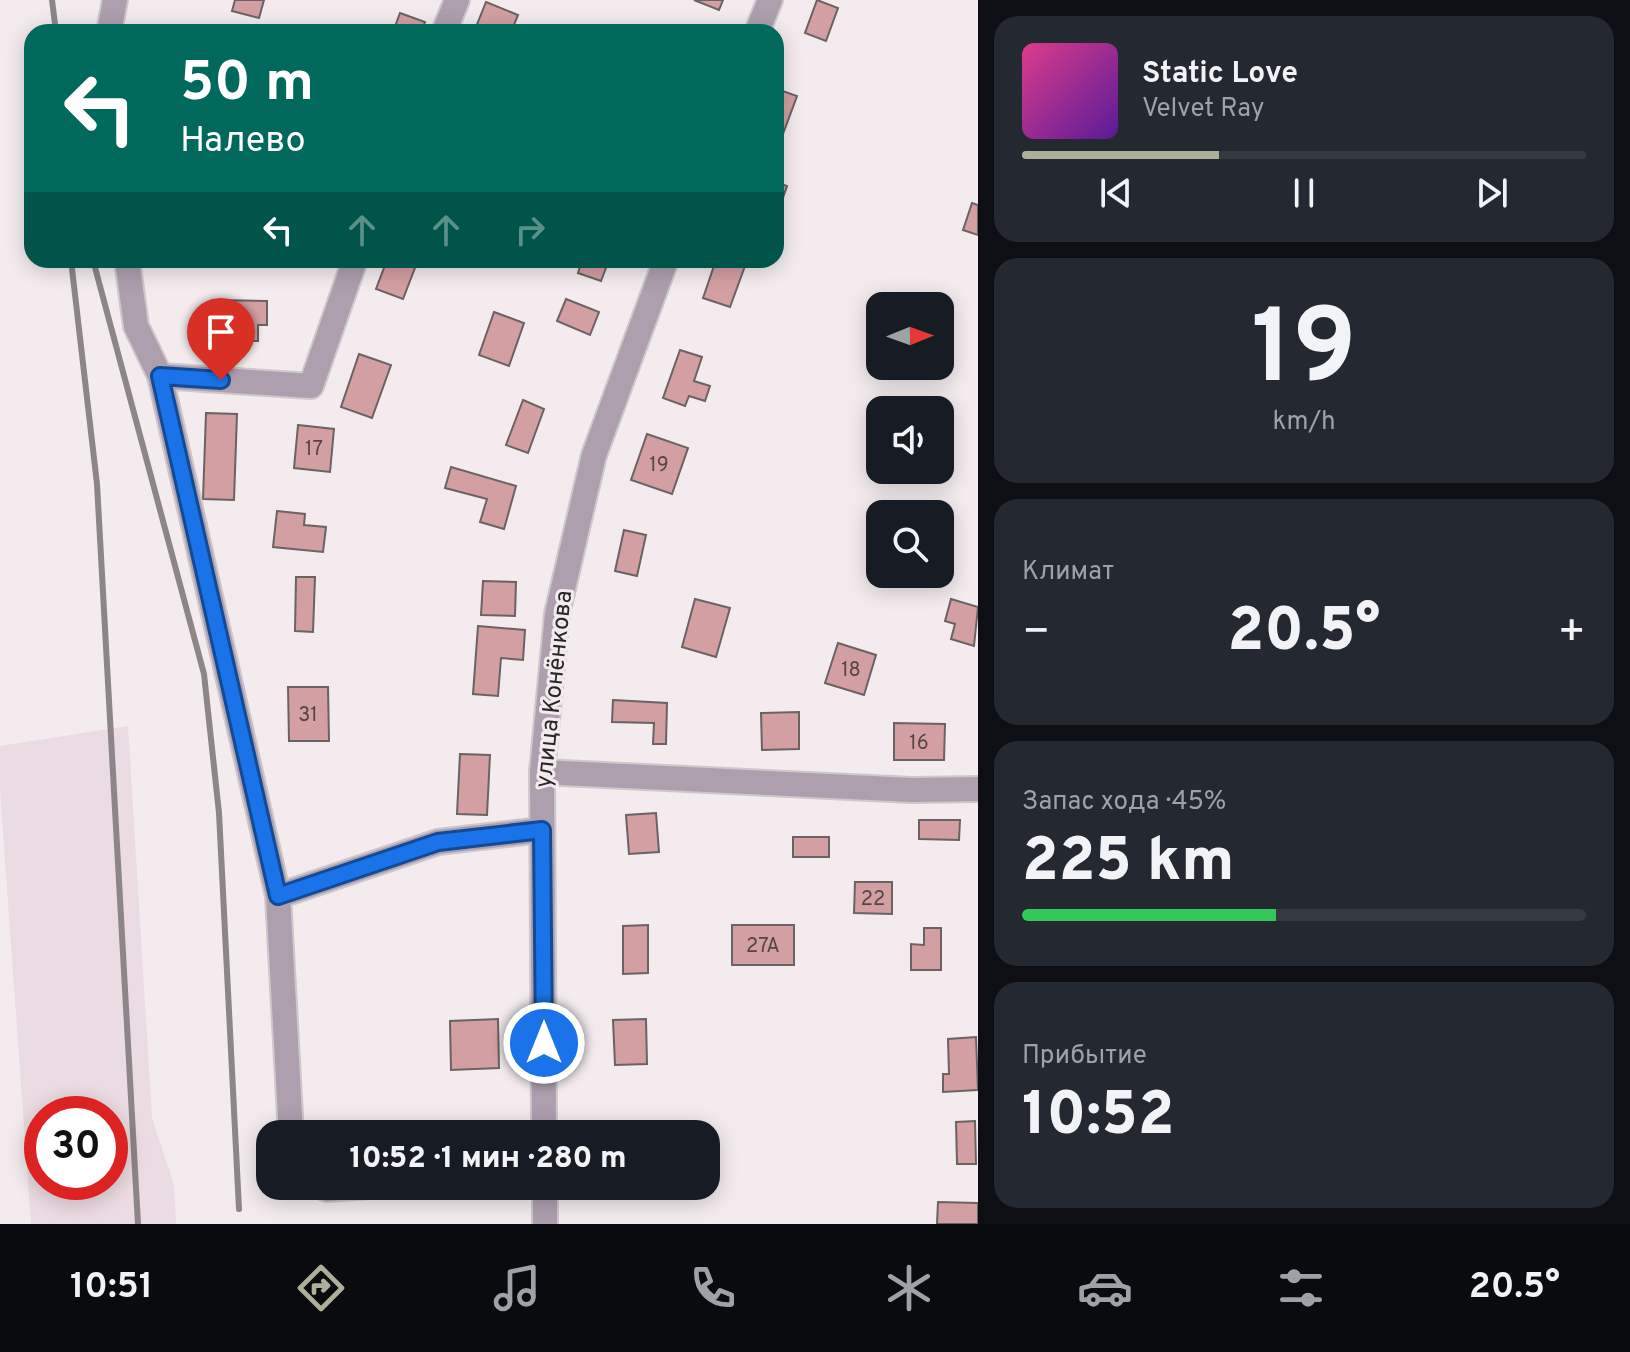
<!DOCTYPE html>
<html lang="ru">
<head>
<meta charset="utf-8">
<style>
  body { margin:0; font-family:Overpass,sans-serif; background:#242831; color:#f1f3f6; height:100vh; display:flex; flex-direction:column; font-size:30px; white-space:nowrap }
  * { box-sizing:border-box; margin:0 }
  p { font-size:26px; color:#9ea1a6 }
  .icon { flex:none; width:44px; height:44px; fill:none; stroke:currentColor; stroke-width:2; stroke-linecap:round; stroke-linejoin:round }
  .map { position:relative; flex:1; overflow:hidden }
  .panel { display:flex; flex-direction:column; gap:16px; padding:16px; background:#0d0f14; width:652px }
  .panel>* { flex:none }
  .banner { position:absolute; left:24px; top:24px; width:760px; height:244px; border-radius:24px; box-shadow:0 4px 20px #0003; background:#00695c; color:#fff; overflow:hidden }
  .needle { width:52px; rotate:89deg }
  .controls { position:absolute; left:866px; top:292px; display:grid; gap:16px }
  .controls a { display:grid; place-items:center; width:88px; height:88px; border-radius:16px; background:#171b24; box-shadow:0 4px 20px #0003; font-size:40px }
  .speed { position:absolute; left:24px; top:1096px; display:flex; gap:16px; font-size:40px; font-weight:700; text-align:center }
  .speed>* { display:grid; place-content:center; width:104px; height:104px; border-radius:50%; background:#171b24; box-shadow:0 4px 20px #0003; line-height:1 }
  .speed .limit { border:12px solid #d22; background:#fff; color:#111 }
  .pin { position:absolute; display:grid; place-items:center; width:68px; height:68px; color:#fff; margin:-82px -34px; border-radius:50% 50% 50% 0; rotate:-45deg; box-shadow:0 0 8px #0007 }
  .pin .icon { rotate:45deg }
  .me { position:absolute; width:88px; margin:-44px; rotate:0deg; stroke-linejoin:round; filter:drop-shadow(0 0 6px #0008) }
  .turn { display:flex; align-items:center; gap:28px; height:168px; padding:0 24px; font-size:36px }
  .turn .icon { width:104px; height:104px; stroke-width:2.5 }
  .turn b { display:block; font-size:56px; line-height:68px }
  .lanes { display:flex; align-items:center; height:76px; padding:0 24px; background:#0003; justify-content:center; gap:40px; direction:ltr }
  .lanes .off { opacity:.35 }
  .big { font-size:60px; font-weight:800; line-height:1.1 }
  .panel .card { flex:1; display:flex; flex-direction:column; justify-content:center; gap:12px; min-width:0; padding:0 28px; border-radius:24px; background:#242831 }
  .panel .dial { align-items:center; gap:0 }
  .dial b { font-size:104px; line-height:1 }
  .song { display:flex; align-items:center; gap:24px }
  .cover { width:96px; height:96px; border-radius:12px; background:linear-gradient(135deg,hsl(330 70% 55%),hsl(270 70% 35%)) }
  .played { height:8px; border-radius:4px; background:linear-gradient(90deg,#acaf9a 35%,#363941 35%) }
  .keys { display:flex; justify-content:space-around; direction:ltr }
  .heat { display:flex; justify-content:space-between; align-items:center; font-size:44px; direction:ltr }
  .charge { height:12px; border-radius:6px; background:linear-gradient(90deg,#34c759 45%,#363941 0) }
  .trip { position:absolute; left:256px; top:1120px; width:464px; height:80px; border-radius:24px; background:#171b24; box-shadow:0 4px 20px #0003; font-weight:800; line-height:80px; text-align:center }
  .dock { display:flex; height:128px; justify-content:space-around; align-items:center; background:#090b0e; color:#9ea1a6 }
  .dock .icon { width:56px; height:56px }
  .dock .selected { color:#acaf9a }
  .dock b { font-size:36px; color:#f1f3f6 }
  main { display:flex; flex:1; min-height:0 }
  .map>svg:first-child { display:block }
  .built { fill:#ebdbe2; fill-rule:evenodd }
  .building { fill:#d49fa3; stroke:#6a6263; stroke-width:2 }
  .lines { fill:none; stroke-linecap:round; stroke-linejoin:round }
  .minor-casing { stroke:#cfc8ca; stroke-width:28 }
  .minor { stroke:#ae9faf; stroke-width:24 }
  .rail { stroke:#8c8688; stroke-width:6 }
  .route-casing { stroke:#114b97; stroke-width:20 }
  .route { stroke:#1a73e8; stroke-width:14 }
  .labels { text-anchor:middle; stroke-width:6; stroke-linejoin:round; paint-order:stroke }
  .number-label { font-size:20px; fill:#544547 }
  .street-label { font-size:24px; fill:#2a2728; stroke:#f3ebee }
</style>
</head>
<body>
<main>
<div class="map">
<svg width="978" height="1224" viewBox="0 0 978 1224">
  <rect width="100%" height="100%" fill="#f3ebee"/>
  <!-- built -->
  <path class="built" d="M128,726L152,1118L174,1185L176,1224H31L0,790V746ZM42,1114H110V1182H42Z"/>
  <!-- building -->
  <g class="building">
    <polygon points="235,0 264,0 259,18 232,11"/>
    <polygon points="694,0 723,0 719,10"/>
    <polygon points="817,0 838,8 826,41 805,33"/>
    <polygon points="486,2 518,15 511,32 474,32"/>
    <polygon points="400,13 425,22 421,32 393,32"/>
    <polygon points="777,89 797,96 783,134 776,131"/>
    <polygon points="776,182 787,186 776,218"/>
    <polygon points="972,203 978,205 978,235 963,230"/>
    <polygon points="387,260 418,260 403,299 376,289"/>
    <polygon points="582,260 609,260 601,281 578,273"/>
    <polygon points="716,260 745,266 730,307 703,298"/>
    <polygon points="566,299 599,312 590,335 557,321"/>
    <polygon points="212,300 267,301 267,325 258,325 258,341 212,340"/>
    <polygon points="494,312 524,323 509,366 479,355"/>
    <polygon points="680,350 702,357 694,381 710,386 705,401 689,396 685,406 663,398"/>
    <polygon points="359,354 391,365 372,418 341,407"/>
    <polygon points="523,400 544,409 528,453 506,445"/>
    <polygon points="206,413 237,414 234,500 203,499"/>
    <polygon points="298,425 334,429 330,472 294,468"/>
    <polygon points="647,434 688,448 672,494 631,480"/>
    <polygon points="451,467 516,486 504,529 480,522 487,499 445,488"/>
    <polygon points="277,511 305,514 304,525 326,527 323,552 273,547"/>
    <polygon points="624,530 646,535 637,576 615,571"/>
    <polygon points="296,577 315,577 313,632 295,631"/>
    <polygon points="483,581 516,582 515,616 481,615"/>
    <polygon points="695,599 730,608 716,657 682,647"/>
    <polygon points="951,599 978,607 974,646 951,639 955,624 945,621"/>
    <polygon points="478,626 525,630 523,660 501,658 498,696 473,694"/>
    <polygon points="838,643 876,655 864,695 825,683"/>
    <polygon points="288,687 328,687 329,741 289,741"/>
    <polygon points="613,700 667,703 666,744 653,744 654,723 612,722"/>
    <polygon points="799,712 799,749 762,750 761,713"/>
    <polygon points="894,723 945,724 944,760 894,760"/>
    <polygon points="460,754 490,755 487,815 457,814"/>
    <polygon points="656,813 659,852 629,854 626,815"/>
    <polygon points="919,820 960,820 959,840 919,839"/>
    <rect x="793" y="837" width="36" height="20"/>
    <polygon points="855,882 892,882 892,914 854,913"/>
    <polygon points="648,925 648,973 623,974 623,926"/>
    <rect x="732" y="925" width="62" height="40"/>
    <polygon points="924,928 941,928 941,970 911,970 911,944 924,945"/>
    <polygon points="498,1019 499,1068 451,1070 450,1021"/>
    <polygon points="646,1019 647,1064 615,1065 613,1020"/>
    <polygon points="976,1037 978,1090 943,1092 943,1074 949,1074 948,1039"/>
    <polygon points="975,1121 976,1164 957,1164 956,1122"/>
    <polygon points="938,1202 978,1203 978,1224 937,1224"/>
  </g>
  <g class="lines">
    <!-- minor casing -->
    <g class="minor-casing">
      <g id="minor">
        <polyline points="109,32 115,0"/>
        <polyline points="444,32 457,0"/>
        <polyline points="757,32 770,0"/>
        <polyline points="127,260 136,326 160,376 278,896"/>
        <polyline points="160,376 311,386 355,260"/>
        <polyline points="542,772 912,790 978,789"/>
        <polyline points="291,1134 278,896 438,842 542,830"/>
        <polyline points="544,1134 542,772 557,614 594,455 666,260"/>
        <polyline points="320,1186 327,1189 368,1186"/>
        <polyline points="545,1186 545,1224"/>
      </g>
    </g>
    <!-- minor -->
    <use href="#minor" class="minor"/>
    <!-- rail -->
    <g class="rail">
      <polyline points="52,0 56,32"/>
      <polyline points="71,260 97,484 138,1224"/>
      <polyline points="93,260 204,674 219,813 239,1209"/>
    </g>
  </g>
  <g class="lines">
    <!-- route casing -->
    <g class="route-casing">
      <polyline id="route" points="221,380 160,376 278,896 438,842 542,830 544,1043"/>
    </g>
    <!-- route -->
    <use href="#route" class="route"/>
  </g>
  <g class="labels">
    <!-- number labels -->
    <g class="number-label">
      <text x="314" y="455">17</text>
      <text x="659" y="471">19</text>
      <text x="851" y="676">18</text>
      <text x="308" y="721">31</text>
      <text x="919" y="749">16</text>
      <text x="873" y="905">22</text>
      <text x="763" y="952">27А</text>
    </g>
    <!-- street labels -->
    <g class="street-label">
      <text transform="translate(553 689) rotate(-84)" y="8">улица Конёнкова</text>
    </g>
  </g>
</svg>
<div class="controls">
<a><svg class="needle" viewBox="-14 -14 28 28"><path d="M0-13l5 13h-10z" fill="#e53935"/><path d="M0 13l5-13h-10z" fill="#9ea1a6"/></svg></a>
<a><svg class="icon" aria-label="sound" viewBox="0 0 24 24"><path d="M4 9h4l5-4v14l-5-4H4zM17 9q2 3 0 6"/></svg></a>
<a><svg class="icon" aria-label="search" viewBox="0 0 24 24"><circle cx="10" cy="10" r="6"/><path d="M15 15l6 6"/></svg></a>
</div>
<div class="speed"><div class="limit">30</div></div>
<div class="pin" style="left:221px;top:380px;background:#d93025"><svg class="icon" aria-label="arrive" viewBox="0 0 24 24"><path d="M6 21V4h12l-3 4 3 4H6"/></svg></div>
<svg class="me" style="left:544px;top:1043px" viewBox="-20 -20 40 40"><circle r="17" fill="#1a73e8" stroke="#fff" stroke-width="3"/><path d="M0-11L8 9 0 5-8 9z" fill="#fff"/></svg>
<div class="trip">10:52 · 1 мин · 280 m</div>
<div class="banner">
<div class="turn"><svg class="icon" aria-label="left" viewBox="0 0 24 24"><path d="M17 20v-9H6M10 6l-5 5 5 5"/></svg><div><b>50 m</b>Налево</div></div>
<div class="lanes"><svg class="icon" aria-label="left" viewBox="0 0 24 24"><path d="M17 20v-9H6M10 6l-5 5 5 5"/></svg><svg class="icon off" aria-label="ahead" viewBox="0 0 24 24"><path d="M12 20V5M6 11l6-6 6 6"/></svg><svg class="icon off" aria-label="ahead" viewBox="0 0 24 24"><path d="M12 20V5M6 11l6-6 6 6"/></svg><svg class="icon off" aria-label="right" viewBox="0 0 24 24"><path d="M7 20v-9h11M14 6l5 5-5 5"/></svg></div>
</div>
</div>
<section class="panel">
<div class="card">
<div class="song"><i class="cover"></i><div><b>Static Love</b><p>Velvet Ray</p></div></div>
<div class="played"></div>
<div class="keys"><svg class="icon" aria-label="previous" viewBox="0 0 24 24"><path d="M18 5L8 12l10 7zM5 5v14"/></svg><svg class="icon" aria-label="pause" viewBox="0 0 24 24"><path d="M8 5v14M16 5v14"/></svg><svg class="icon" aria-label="next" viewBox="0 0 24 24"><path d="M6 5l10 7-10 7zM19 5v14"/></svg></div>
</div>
<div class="card dial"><b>19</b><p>km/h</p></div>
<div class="card"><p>Климат</p>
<div class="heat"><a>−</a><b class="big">20.5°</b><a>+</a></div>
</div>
<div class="card"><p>Запас хода · 45%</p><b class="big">225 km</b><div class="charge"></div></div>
<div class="card"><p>Прибытие</p><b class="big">10:52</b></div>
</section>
</main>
<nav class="dock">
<b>10:51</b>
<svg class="icon selected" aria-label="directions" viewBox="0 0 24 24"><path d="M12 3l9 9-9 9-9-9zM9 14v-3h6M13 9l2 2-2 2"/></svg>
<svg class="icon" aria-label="music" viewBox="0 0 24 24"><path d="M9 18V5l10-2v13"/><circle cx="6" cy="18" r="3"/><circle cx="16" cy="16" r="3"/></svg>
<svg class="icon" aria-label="phone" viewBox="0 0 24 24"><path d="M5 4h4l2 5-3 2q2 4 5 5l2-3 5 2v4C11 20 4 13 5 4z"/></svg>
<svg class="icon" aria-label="climate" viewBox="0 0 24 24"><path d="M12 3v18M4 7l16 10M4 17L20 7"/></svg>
<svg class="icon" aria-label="car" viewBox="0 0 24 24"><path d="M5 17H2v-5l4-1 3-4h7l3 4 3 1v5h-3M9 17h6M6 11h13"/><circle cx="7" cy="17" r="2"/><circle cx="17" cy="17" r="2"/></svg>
<svg class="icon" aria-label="filters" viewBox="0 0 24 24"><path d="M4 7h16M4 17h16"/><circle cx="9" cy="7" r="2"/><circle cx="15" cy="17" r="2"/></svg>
<b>20.5°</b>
</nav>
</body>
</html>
